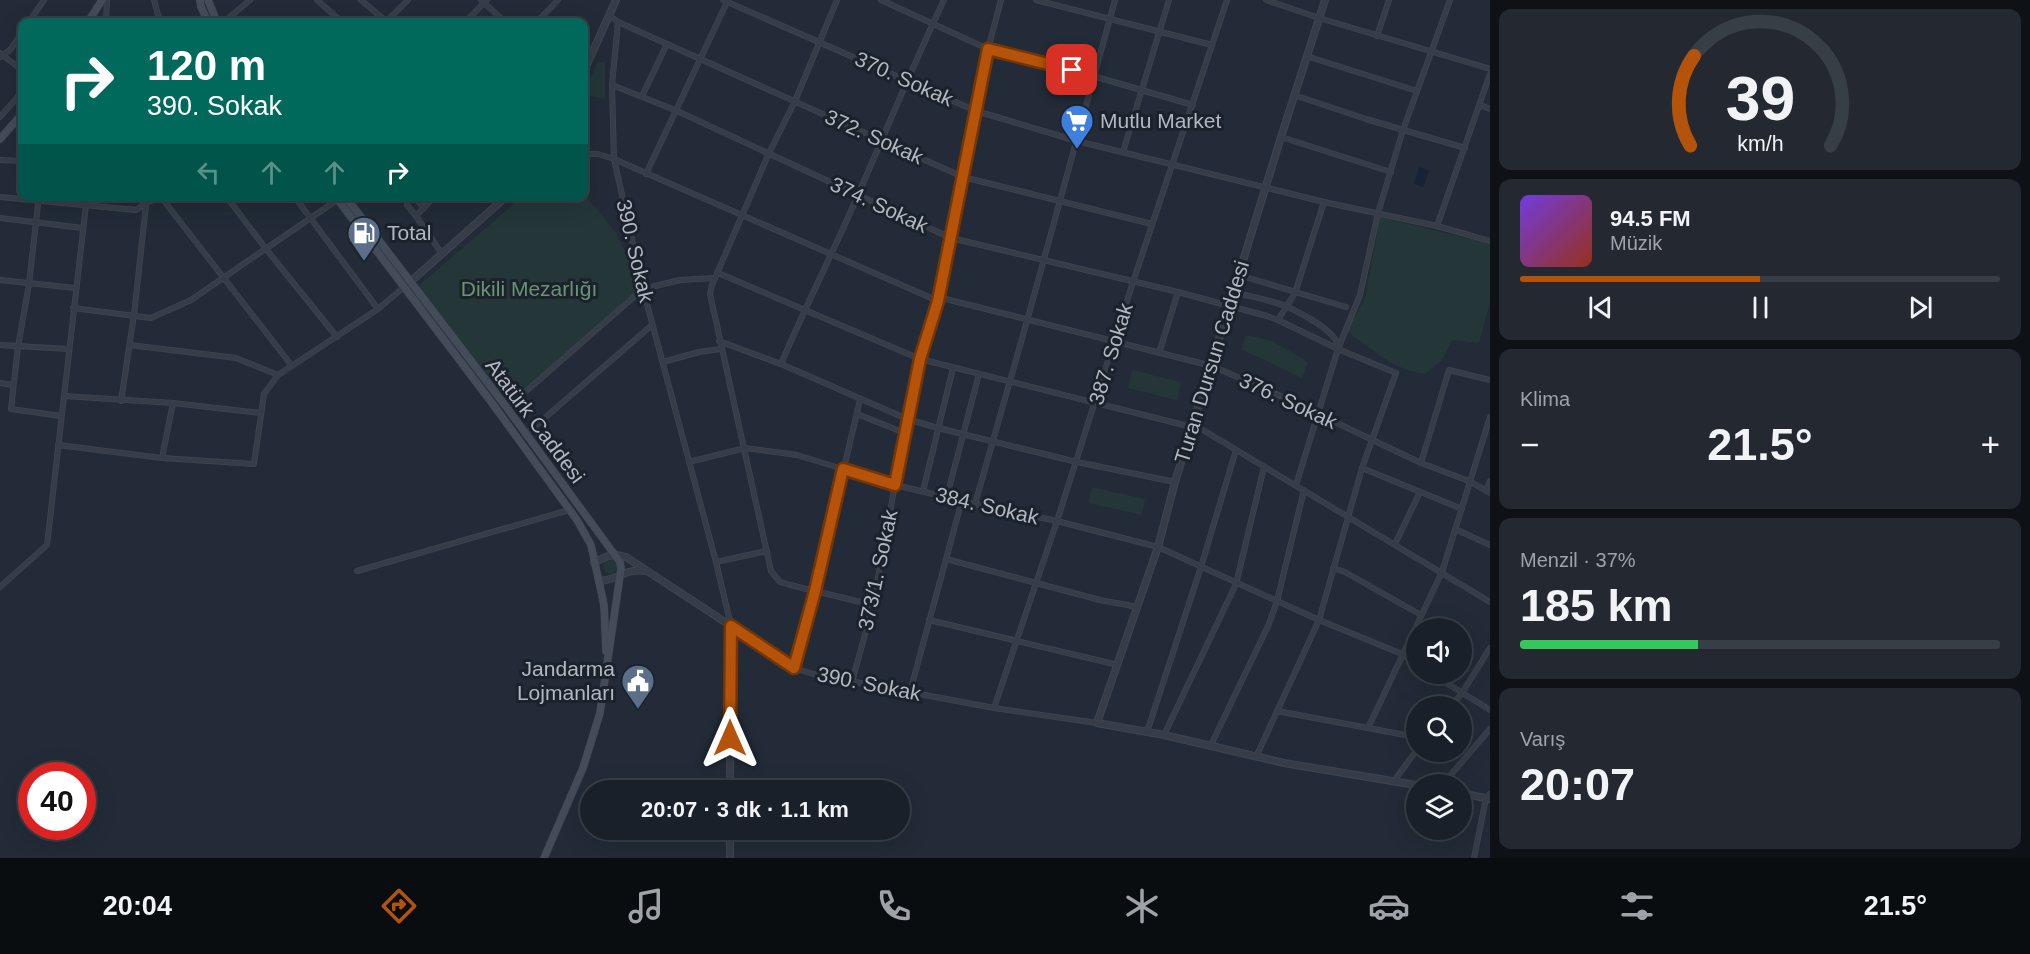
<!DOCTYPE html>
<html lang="tr">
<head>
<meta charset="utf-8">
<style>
  body { margin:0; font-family:Arial,sans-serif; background:#232831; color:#f1f3f6; height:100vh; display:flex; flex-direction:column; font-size:22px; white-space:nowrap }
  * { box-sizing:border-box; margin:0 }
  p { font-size:20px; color:#9fa3a8 }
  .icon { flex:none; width:33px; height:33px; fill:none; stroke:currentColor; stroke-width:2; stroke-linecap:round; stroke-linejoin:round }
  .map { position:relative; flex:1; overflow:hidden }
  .drawer { display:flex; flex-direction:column; gap:9px; padding:9px; background:#0e1217; width:540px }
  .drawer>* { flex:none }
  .guide { position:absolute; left:18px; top:18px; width:570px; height:183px; border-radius:12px; box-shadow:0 6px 24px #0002,0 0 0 2px #383e46; background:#00695c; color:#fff; overflow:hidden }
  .buttons { position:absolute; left:1406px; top:618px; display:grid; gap:12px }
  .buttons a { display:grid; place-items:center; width:66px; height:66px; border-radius:50%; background:#1a2029; box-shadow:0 6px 24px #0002,0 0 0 2px #383e46; font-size:30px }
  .speed { position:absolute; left:18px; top:762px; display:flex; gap:12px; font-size:30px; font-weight:700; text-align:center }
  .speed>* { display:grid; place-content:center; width:78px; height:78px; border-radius:50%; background:#1a2029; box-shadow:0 6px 24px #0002,0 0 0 2px #383e46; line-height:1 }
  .speed .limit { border:9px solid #d22; background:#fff; color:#111 }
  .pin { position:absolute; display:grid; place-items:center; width:51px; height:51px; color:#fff; margin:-26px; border-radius:12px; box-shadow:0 3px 9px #0006 }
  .me { position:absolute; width:66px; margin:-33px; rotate:0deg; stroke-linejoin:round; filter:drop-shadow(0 0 4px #0008) }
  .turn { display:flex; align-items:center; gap:21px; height:126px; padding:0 30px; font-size:27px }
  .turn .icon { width:78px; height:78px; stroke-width:2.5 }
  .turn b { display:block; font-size:42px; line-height:51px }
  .lanes { display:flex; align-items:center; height:57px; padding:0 30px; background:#0003; justify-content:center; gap:30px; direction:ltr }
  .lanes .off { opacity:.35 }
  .big { font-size:45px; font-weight:600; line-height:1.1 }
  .drawer .card { flex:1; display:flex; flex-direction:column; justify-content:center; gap:9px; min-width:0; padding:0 21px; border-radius:12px; background:#232831 }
  .drawer .dial { align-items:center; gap:0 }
  .dial svg { height:156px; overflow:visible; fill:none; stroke:#383e46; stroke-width:7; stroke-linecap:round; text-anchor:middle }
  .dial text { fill:#f1f3f6; stroke:none }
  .song { display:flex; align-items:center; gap:18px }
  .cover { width:72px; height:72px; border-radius:9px; background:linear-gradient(135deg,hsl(260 70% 55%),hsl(10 70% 35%)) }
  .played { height:6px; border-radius:3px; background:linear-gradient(90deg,#b45309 50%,#383e46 50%) }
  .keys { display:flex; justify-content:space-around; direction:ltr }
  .heat { display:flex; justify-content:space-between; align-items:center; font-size:33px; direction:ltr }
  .charge { height:9px; border-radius:4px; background:linear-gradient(90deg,#34c759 37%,#383e46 0) }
  .trip { position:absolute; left:580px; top:780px; width:330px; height:60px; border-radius:30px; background:#1a2029; box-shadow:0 6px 24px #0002,0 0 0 2px #383e46; font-weight:600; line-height:60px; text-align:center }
  .tabs { display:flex; height:96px; justify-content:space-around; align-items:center; background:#0a0d10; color:#9fa3a8 }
  .tabs .icon { width:42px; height:42px }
  .tabs .on { color:#b45309 }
  .tabs b { font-size:27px; color:#f1f3f6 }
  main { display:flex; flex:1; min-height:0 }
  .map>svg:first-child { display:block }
  .green { fill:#243638 }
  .water { fill:#172234 }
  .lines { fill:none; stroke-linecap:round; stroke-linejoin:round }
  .minor-casing { stroke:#3f4651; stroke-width:6 }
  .tertiary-casing { stroke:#3f4651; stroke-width:8 }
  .secondary-casing { stroke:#3f4651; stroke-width:8 }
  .minor { stroke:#363d48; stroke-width:4.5 }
  .tertiary { stroke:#363d48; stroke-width:6 }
  .secondary { stroke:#444c5a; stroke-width:7 }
  .route-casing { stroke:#753606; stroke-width:15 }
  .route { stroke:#b45309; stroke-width:10 }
  .labels { text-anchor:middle; stroke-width:6; stroke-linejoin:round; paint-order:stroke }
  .street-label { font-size:21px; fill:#b1b8c4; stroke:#1b222c }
  .poi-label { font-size:21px; fill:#b1b8c4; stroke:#1b222c; text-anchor:start }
  .park-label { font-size:21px; fill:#6a9374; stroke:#1b222c }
</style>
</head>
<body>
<main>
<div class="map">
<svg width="1490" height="858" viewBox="0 0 1490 858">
  <rect width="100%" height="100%" fill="#222b37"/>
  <!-- green -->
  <g class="green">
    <polygon points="605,61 605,99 584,95 597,63"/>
    <polygon points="584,193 616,233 643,289 509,405 417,287 522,197 584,196"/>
    <path d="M1380,217L1490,244V302L1479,343L1452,340L1442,360L1425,374C1395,371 1371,349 1347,331L1365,299Z"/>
    <polygon points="1246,335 1272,341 1308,362 1302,378 1241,349"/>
    <polygon points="1132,370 1181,382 1177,400 1128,388"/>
    <polygon points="1092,487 1145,499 1142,515 1088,503"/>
    <circle cx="610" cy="567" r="7"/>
  </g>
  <!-- water -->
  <polygon class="water" points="1419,167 1429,171 1423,187 1414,184"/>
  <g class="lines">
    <!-- minor casing -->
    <g class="minor-casing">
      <g id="minor">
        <polyline points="154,0 160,22"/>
        <polyline points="317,0 342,22"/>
        <polyline points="361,0 387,22"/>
        <polyline points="481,0 505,22"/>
        <polyline points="723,0 976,111 1077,141 1324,202 1437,226 1490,241"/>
        <polyline points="837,0 795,101 769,153 712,285 710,294 771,571 780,582 790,585 873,605"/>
        <polyline points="881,0 988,49 1093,76 1193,105"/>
        <polyline points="1036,0 1212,45"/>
        <polyline points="1266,0 1319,18 1490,69"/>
        <polyline points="609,15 618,22 963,177 1152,224"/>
        <polyline points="29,22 44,0"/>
        <polyline points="106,22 107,0"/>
        <polyline points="224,22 250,0"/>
        <polyline points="386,22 408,0"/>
        <polyline points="465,22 487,0"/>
        <polyline points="537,22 558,0"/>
        <polyline points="618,22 612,85 614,159 643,289 716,562 731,626 794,668 813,674 994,708 1097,723"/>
        <polyline points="1377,36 1389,0"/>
        <polyline points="0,53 22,70"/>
        <polyline points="1306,56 1417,91"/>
        <polyline points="0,57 10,50 22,33"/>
        <polyline points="612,85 675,110 951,238 1178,292 1267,316 1278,320 1338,349 1396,373 1362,468 1319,620 1256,757"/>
        <polyline points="1294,95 1366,119 1465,148"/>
        <polyline points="642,96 667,44"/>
        <polyline points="1480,105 1490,109"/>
        <polyline points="0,117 22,92"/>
        <polyline points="1281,137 1391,172"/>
        <polyline points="1123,152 1169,0"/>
        <polyline points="584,154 598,154 614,159 938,301"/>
        <polyline points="0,160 22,161"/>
        <polyline points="646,174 728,0"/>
        <polyline points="39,196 29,284 18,347 11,409 61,416"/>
        <polyline points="226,196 266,249 337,337"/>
        <polyline points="294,196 378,309"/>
        <polyline points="413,196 424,208"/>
        <polyline points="435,196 416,216 442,254"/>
        <polyline points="0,197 136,210 146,203 161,197"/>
        <polyline points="161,197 292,366"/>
        <polyline points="407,205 416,216"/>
        <polyline points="0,218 83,228"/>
        <polyline points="1437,226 1490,74"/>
        <polyline points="718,273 920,359 1192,427"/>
        <polyline points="1239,275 1346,307"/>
        <polyline points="0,280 75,288"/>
        <path d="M1233,292C1251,297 1272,300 1288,307C1302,314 1337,331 1338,347"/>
        <polyline points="938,297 1212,366 1276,394 1421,463 1469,481 1490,493"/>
        <polyline points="73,308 151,318 191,300 337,200"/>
        <polyline points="1278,320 1295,293 1324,202"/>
        <polyline points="719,341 781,364 907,419 938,428 1077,462 1175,482"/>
        <polyline points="0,345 69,349"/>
        <polyline points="130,345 236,358 278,375"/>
        <polyline points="1159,353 1178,292"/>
        <polyline points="663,362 699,352 721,349"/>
        <path d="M781,364C805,307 833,253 857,197C886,131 913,65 944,0"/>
        <polyline points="0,383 13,385"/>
        <polyline points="64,396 173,403 261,413"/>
        <polyline points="121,401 134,315 147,196"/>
        <polyline points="507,408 643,289 680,280 715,278"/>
        <polyline points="857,414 905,433"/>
        <polyline points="1193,424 1490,602"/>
        <polyline points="525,435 652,325"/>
        <polyline points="58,445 162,458 254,464 264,394 278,375 378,309 404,287"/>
        <polyline points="162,458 173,403"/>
        <polyline points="689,462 745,448 797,455 895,485 975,504 1057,521 1158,547 1319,620 1402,654 1416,663"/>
        <polyline points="1421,463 1449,370 1490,380"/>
        <polyline points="1362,468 1462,509"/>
        <polyline points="1296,485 1338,349 1360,295 1378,213 1403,130 1450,0"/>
        <polyline points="923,491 953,368"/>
        <polyline points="1486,491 1490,481"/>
        <polyline points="947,496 979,374"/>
        <polyline points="975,504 1027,321 1115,0"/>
        <polyline points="1455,529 1490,545"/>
        <polyline points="1395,544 1420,492"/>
        <polyline points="946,559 1100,600 1138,607"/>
        <polyline points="716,562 767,551"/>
        <polyline points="1333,568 1345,572 1421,615"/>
        <polyline points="357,571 569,510"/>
        <polyline points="0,587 47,545 87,196"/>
        <polyline points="929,620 1118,665"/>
        <polyline points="794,668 815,591 860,400"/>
        <polyline points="1432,674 1490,710"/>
        <polyline points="852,682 873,605 907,419 920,359 938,301 988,49 1001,0"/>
        <polyline points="910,692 962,500"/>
        <polyline points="1451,706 1462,693 1490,648"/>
        <polyline points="994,708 1057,521 1133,282 1227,0"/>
        <polyline points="1277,711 1416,737"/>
        <polyline points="1368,728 1442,572 1490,417"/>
        <polyline points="1147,732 1201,567 1236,450"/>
        <polyline points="1164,735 1236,584 1264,467"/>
        <polyline points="1210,747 1269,624 1277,601 1304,490"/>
        <polyline points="1394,781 1416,751"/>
        <polyline points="1443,784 1490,729"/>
        <polyline points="1474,858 1486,798 1490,794"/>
      </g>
    </g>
    <!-- tertiary casing -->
    <g class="tertiary-casing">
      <g id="tertiary">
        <polyline points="1325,0 1281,137 1175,482 1158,547 1097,723 1164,735 1284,763 1416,785"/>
        <polyline points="584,71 616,0"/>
        <polyline points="409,283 507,196"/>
        <path d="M594,563C606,556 612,553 626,557L731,626L730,790"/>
        <path d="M599,581C619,580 625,568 645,571"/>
        <polyline points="1461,793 1490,799"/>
        <polyline points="730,830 730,858"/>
      </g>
    </g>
    <!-- secondary casing -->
    <g class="secondary-casing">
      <g id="secondary">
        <polyline points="200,0 201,7 208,22"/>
        <polyline points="208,0 217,22"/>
        <polyline points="88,22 102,0"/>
        <polyline points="0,139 22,114"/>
        <polyline points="335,196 492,403 577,520 591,545 604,605 606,651"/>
        <polyline points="345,196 507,408 620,562 621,569 600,713 583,768 544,858"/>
      </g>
    </g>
    <!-- minor -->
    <use href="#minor" class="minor"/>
    <!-- tertiary -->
    <use href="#tertiary" class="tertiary"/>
    <!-- secondary -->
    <use href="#secondary" class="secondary"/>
  </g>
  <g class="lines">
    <!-- route casing -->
    <g class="route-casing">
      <polyline id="route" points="730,738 731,626 794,668 815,591 843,469 895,485 920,359 938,301 988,49 1072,70"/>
    </g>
    <!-- route -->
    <use href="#route" class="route"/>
  </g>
  <!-- icons -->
  <defs>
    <g id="supermarket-pin" transform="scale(1.725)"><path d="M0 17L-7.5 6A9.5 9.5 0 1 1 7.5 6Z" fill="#3f7fe0" stroke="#1b222c"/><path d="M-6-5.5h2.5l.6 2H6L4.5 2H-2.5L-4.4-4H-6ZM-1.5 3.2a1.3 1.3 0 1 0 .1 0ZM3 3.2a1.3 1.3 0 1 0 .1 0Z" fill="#fff"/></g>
    <g id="fuel-pin" transform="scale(1.725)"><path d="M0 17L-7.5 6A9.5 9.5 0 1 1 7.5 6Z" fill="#5c6f8a" stroke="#1b222c"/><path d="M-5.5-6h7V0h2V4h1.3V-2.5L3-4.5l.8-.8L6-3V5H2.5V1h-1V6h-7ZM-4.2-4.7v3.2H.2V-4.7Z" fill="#fff"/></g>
    <g id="civic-pin" transform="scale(1.725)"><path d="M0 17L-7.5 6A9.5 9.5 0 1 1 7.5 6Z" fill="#5c6f8a" stroke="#1b222c"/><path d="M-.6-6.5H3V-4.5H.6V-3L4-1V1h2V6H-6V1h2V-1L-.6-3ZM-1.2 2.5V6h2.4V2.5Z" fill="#fff"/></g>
  </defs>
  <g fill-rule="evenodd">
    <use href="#supermarket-pin" x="1077" y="121"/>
    <use href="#fuel-pin" x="364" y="233"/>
    <use href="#civic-pin" x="638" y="681"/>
  </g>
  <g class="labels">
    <!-- street labels -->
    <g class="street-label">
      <text transform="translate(904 79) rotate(24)" y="7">370. Sokak</text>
      <text transform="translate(874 137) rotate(24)" y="7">372. Sokak</text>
      <text transform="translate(879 205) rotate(25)" y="7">374. Sokak</text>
      <text transform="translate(635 251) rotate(77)" y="7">390. Sokak</text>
      <text transform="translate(1111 354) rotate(-73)" y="7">387. Sokak</text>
      <text transform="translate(1212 362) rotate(-73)" y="7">Turan Dursun Caddesi</text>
      <text transform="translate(1288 401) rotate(25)" y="7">376. Sokak</text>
      <text transform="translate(535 421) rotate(53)" y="7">Atatürk Caddesi</text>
      <text transform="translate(987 506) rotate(13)" y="7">384. Sokak</text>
      <text transform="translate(878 570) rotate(-78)" y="7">373/1. Sokak</text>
      <text transform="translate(869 684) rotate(11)" y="7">390. Sokak</text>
    </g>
    <!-- poi labels -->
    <g class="poi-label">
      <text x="1100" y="128">Mutlu Market</text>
      <text x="387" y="240">Total</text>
      <text x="615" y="676" text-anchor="end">Jandarma<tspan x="615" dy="24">Lojmanları</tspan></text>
    </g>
    <!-- park labels -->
    <g class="park-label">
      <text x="529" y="296">Dikili Mezarlığı</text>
    </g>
  </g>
</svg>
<div class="buttons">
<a><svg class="icon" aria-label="sound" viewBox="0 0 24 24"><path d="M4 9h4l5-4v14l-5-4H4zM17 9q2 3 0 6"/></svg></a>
<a><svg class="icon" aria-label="search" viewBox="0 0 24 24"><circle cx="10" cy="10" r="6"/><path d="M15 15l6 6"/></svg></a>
<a><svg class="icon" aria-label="layers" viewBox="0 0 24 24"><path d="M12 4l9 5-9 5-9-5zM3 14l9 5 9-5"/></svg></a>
</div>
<div class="speed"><div class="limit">40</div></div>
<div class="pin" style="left:1072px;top:70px;background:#d93025"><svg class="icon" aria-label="arrive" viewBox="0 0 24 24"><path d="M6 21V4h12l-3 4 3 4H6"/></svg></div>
<svg class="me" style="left:730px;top:738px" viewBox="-20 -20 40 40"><path d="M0-17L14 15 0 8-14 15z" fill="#b45309" stroke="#fff" stroke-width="4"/></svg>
<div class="trip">20:07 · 3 dk · 1.1 km</div>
<div class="guide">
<div class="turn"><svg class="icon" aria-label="right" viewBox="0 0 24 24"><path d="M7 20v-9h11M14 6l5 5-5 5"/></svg><div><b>120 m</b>390. Sokak</div></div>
<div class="lanes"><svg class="icon off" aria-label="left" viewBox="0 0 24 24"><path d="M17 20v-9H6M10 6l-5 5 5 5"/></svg><svg class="icon off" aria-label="ahead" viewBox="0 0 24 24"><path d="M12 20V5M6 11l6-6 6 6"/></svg><svg class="icon off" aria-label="ahead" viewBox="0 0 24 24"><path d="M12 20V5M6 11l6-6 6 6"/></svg><svg class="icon" aria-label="right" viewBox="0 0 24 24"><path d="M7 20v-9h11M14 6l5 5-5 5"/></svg></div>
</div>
</div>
<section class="drawer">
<div class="card dial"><svg viewBox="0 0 100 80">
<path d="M14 69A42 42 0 1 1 86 69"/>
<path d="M14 69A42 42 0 0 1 16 23" stroke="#b45309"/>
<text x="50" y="56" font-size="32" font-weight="700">39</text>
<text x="50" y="72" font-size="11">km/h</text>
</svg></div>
<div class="card">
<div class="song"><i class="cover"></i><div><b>94.5 FM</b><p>Müzik</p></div></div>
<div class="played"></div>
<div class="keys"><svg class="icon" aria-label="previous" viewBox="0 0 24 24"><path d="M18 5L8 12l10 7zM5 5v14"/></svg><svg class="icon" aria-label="pause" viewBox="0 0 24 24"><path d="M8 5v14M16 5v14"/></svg><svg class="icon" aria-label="next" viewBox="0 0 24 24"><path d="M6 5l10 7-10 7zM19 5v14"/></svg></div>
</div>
<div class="card"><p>Klima</p>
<div class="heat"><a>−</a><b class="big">21.5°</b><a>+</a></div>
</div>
<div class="card"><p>Menzil · 37%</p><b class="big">185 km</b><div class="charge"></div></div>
<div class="card"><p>Varış</p><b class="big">20:07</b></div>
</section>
</main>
<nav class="tabs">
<b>20:04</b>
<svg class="icon on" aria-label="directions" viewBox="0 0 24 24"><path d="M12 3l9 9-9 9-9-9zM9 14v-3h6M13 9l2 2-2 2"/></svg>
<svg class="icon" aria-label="music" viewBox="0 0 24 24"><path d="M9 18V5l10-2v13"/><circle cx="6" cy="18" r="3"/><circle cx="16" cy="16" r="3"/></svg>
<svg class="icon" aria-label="phone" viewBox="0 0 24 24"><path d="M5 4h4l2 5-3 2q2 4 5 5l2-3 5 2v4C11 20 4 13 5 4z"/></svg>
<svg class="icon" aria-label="climate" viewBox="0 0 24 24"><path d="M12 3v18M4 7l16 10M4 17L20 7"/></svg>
<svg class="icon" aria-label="car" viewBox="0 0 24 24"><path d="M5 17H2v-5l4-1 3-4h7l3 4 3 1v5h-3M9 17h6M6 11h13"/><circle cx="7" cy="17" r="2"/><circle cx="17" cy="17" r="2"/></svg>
<svg class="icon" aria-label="filters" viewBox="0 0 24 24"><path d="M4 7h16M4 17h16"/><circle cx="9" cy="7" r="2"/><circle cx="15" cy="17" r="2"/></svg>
<b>21.5°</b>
</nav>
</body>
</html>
